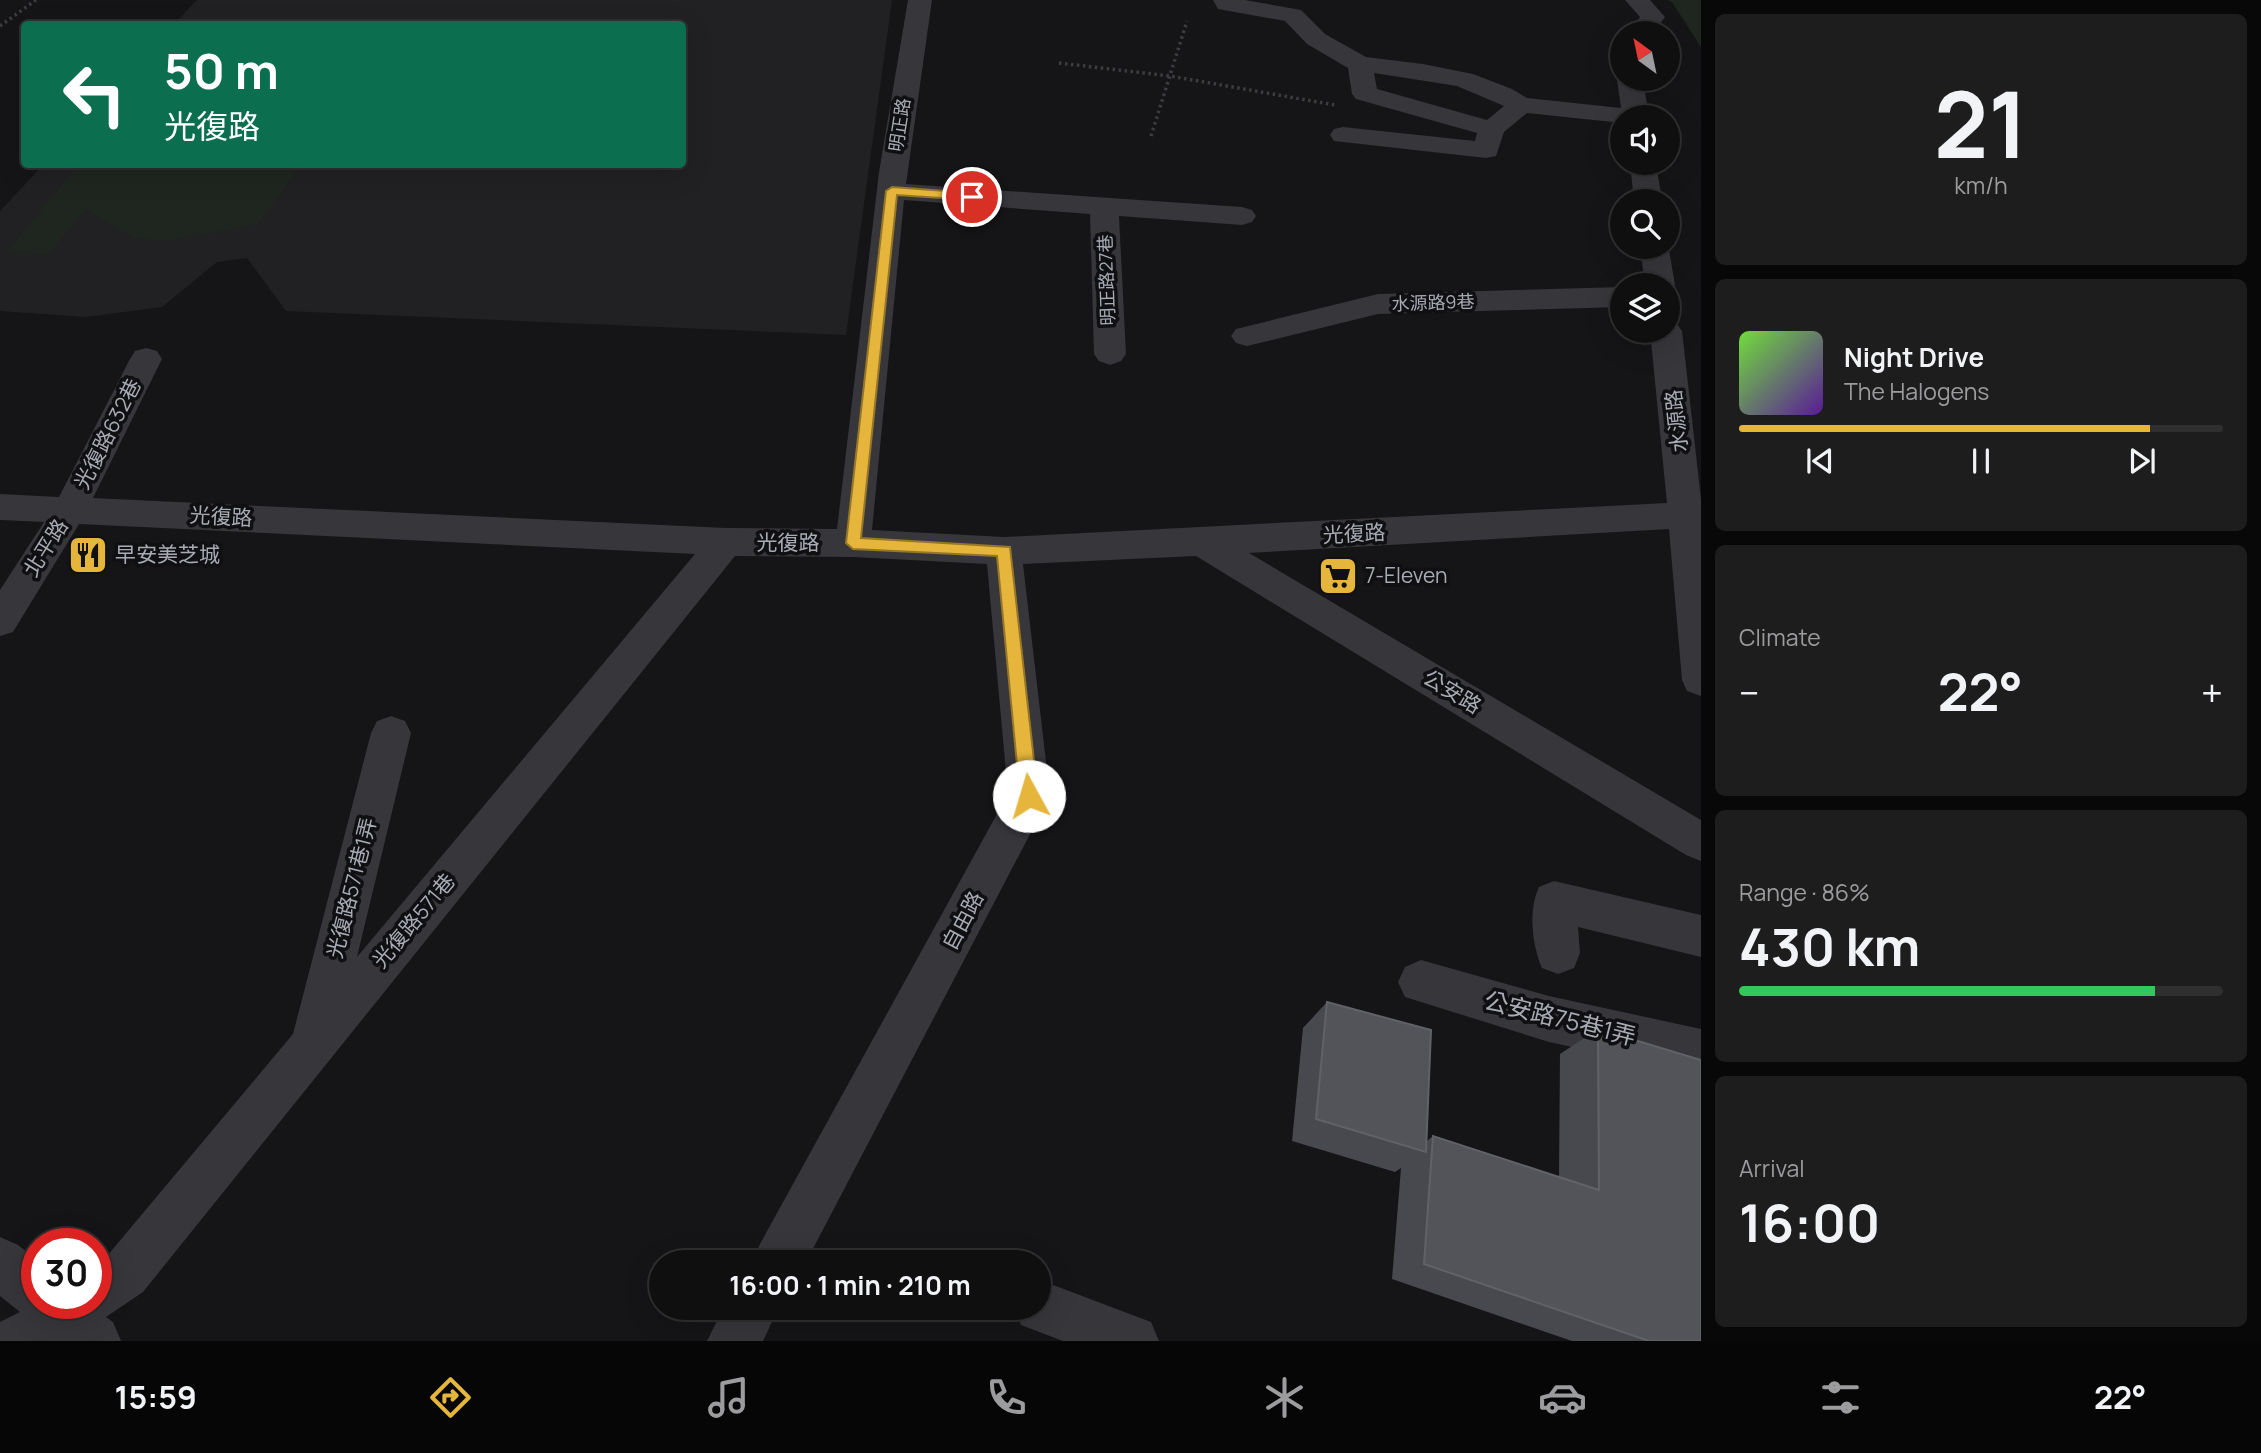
<!DOCTYPE html>
<html lang="en">
<head>
<meta charset="utf-8">
<style>
  body { margin:0; font-family:Manrope,"Noto Sans TC",sans-serif; background:#1e1d1e; color:#f1f3f6; height:100vh; display:flex; flex-direction:column; font-size:26px; white-space:nowrap }
  * { box-sizing:border-box; margin:0 }
  p { font-size:23px; color:#9c9c9f }
  .icon { flex:none; width:38px; height:38px; fill:none; stroke:currentColor; stroke-width:2; stroke-linecap:round; stroke-linejoin:round }
  .map { position:relative; flex:1; overflow:hidden }
  .details { display:flex; flex-direction:column; gap:14px; padding:14px; background:#090809; width:560px }
  .details>* { flex:none }
  .hud { position:absolute; left:21px; top:21px; width:665px; height:147px; border-radius:7px; box-shadow:0 7px 28px #0002,0 0 0 2px #302f30; background:#0b6e4f; color:#fff; overflow:hidden }
  .needle { width:46px; rotate:327deg }
  .buttons { position:absolute; left:1610px; top:21px; display:grid; gap:14px }
  .buttons a { display:grid; place-items:center; width:70px; height:70px; border-radius:50%; background:#100f10; box-shadow:0 7px 28px #0002,0 0 0 2px #302f30; font-size:35px }
  .speed { position:absolute; left:21px; top:1228px; display:flex; gap:14px; font-size:35px; font-weight:700; text-align:center }
  .speed>* { display:grid; place-content:center; width:91px; height:91px; border-radius:50%; background:#100f10; box-shadow:0 7px 28px #0002,0 0 0 2px #302f30; line-height:1 }
  .speed .limit { border:10px solid #d22; background:#fff; color:#111 }
  .pin { position:absolute; display:grid; place-items:center; width:60px; height:60px; color:#fff; margin:-30px; border:4px solid #fff; border-radius:50%; box-shadow:0 2px 7px #0007 }
  .me { position:absolute; width:77px; margin:-38px; rotate:354deg; stroke-linejoin:round; filter:drop-shadow(0 0 5px #0008) }
  .turn { display:flex; align-items:center; gap:24px; height:147px; padding:0 28px; font-size:32px }
  .turn .icon { width:91px; height:91px; stroke-width:2.5 }
  .turn b { display:block; font-size:49px; line-height:60px }
  .big { font-size:52px; font-weight:700; line-height:1.1 }
  .details .card { flex:1; display:flex; flex-direction:column; justify-content:center; gap:10px; min-width:0; padding:0 24px; border-radius:10px; background:#1e1d1e }
  .details .dial { align-items:center; gap:0 }
  .dial b { font-size:91px; line-height:1 }
  .song { display:flex; align-items:center; gap:21px }
  .cover { width:84px; height:84px; border-radius:10px; background:linear-gradient(135deg,hsl(100 70% 55%),hsl(270 70% 35%)) }
  .played { height:7px; border-radius:4px; background:linear-gradient(90deg,#e6b63c 85%,#302f30 85%) }
  .keys { display:flex; justify-content:space-around; direction:ltr }
  .heat { display:flex; justify-content:space-between; align-items:center; font-size:38px; direction:ltr }
  .charge { height:10px; border-radius:5px; background:linear-gradient(90deg,#34c759 86%,#302f30 0) }
  .trip { position:absolute; left:649px; top:1250px; width:402px; height:70px; border-radius:35px; background:#100f10; box-shadow:0 7px 28px #0002,0 0 0 2px #302f30; font-weight:700; line-height:70px; text-align:center }
  .menu { display:flex; height:112px; justify-content:space-around; align-items:center; background:#060606; color:#9c9c9f }
  .menu .icon { width:49px; height:49px }
  .menu .on { color:#e6b63c }
  .menu b { font-size:32px; color:#f1f3f6 }
  main { display:flex; flex:1; min-height:0 }
  .map>svg:first-child { display:block }
  .built { fill:#212123 }
  .green { fill:#1f2620 }
  .lines { fill:none; stroke-linecap:round; stroke-linejoin:round }
  .path { stroke:#3c3d42; stroke-width:3.5; stroke-dasharray:2.5 3.5; stroke-linecap:butt }
  .minor { fill:#36363b; fill-rule:evenodd }
  .wall { fill:#48494e }
  .building { fill:#525459; stroke:#606267; stroke-width:2 }
  .route { fill:#e6b63c; stroke:#967627; stroke-width:2 }
  .labels { text-anchor:middle; stroke-width:7; stroke-linejoin:round; paint-order:stroke }
  .far-street-label { font-size:18px; fill:#a7abb5; stroke:#100f11 }
  .street-label { font-size:21px; fill:#a7abb5; stroke:#100f11 }
  .poi-label { font-size:21px; fill:#a7abb5; stroke:#100f11; text-anchor:start }
  .near-street-label { font-size:24px; fill:#a7abb5; stroke:#100f11 }
</style>
</head>
<body>
<main>
<div class="map">
<svg width="1701" height="1341" viewBox="0 0 1701 1341">
  <rect width="100%" height="100%" fill="#151416"/>
  <!-- built -->
  <polygon class="built" points="197,0 892,0 846,335 286,311 247,258 217,262 162,307 86,317 0,311 0,211 43,165 682,164 682,24 174,24"/>
  <!-- green -->
  <g class="green">
    <polygon points="1667,0 1701,0 1701,47 1672,2"/>
    <polygon points="78,165 78,164 301,165 258,224 169,241 133,238 86,209 48,255 7,252"/>
  </g>
  <g class="lines">
    <!-- path -->
    <g class="path">
      <polyline points="0,26 36,0"/>
      <polyline points="1059,63 1170,76 1335,105"/>
      <polyline points="1151,136 1187,21"/>
    </g>
    <!-- minor -->
    <g class="minor">
      <polygon points="908,0 932,0 906,184 1242,207 1252,210 1256,216 1252,222 1242,225 1119,216 1126,354 1121,361 1110,365 1099,361 1094,354 1090,214 904,200 872,530 1004,537 1667,503 1650,331 1668,331 1668,321 1677,324 1682,331 1701,499 1701,696 1687,691 1682,680 1669,529 1249,553 1701,820 1701,861 1686,855 1196,556 1023,564 1050,796 806,1262 752,1262 760,1244 1008,794 987,564 853,557 735,556 143,1292 106,1317 113,1322 121,1341 0,1341 0,1322 20,1312 0,1296 0,1237 18,1245 37,1260 37,1304 96,1304 96,1263 107,1256 293,1034 371,733 377,721 391,716 405,721 411,733 357,957 695,554 79,524 13,632 0,636 0,590 44,522 0,520 0,494 59,497 130,359 135,351 146,348 157,351 162,359 93,498 726,528 837,529 879,172"/>
      <path d="M1213,0H1245L1301,10L1325,34L1366,57L1423,64L1473,74L1512,89L1527,98L1621,108L1617,79L1622,73V79H1643L1649,117H1622V123L1527,113L1504,132L1496,156L1486,158L1334,141L1330,135L1334,129L1343,127L1475,141L1477,133L1356,99L1352,94L1348,68L1307,44L1285,21L1218,9ZM1374,73L1457,86L1504,106L1487,120L1377,89Z"/>
      <polygon points="1625,0 1650,0 1665,17 1653,33 1628,33 1640,17"/>
      <polygon points="1630,163 1656,163 1662,201 1634,201"/>
      <polygon points="1668,244 1675,285 1668,293 1668,285 1645,285 1640,247 1668,247"/>
      <polygon points="1622,287 1622,307 1378,314 1247,346 1236,343 1231,336 1236,329 1378,294"/>
      <path d="M1554,881L1701,915V957L1578,927L1580,953L1574,968L1558,974L1542,968C1532,944 1528,910 1539,887Z"/>
      <polygon points="1421,960 1549,996 1701,1029 1701,1075 1549,1042 1405,997 1398,982 1405,967"/>
      <polygon points="1040,1280 1151,1322 1159,1341 1063,1341 1021,1325 1014,1307 1040,1307"/>
      <polygon points="724,1307 779,1307 763,1341 707,1341"/>
    </g>
  </g>
  <!-- wall -->
  <polygon class="wall" points="1327,1002 1427,1141 1433,1136 1559,1177 1560,1054 1598,1029 1701,1341 1572,1341 1392,1279 1401,1168 1395,1172 1292,1141 1303,1028"/>
  <!-- building -->
  <g class="building">
    <polygon points="1327,1002 1431,1030 1426,1152 1316,1119"/>
    <polygon points="1598,1029 1701,1060 1701,1341 1649,1341 1424,1264 1433,1136 1599,1190"/>
  </g>
  <!-- route -->
  <polygon class="route" points="892,187 972,193 977,197 972,200 897,195 861,538 1010,547 1038,796 1035,802 1029,804 1023,802 1020,796 997,556 853,549 846,543 886,191"/>
  <!-- icons -->
  <defs>
    <g id="restaurant-square" transform="scale(2.0125)"><rect x="-9" y="-9" width="18" height="18" rx="4" fill="#e6b63c" stroke="#100f11"/><path d="M-5-6h1v4h1v-4h1v4h1v-4h1v5L-1.5 .5V6h-2V.5L-5-1ZM5-6V6H3V1.5H1.5Q1.5-4 5-6Z" fill="#111"/></g>
    <g id="supermarket-square" transform="scale(2.0125)"><rect x="-9" y="-9" width="18" height="18" rx="4" fill="#e6b63c" stroke="#100f11"/><path d="M-6-5.5h2.5l.6 2H6L4.5 2H-2.5L-4.4-4H-6ZM-1.5 3.2a1.3 1.3 0 1 0 .1 0ZM3 3.2a1.3 1.3 0 1 0 .1 0Z" fill="#111"/></g>
  </defs>
  <g fill-rule="evenodd">
    <use href="#restaurant-square" x="88" y="555"/>
    <use href="#supermarket-square" x="1338" y="576"/>
  </g>
  <g class="labels">
    <!-- far-street labels -->
    <g class="far-street-label">
      <text transform="translate(900 125) rotate(-81)" y="6">明正路</text>
      <text transform="translate(1107 280) rotate(-92)" y="6">明正路27巷</text>
      <text transform="translate(1433 303) rotate(-2)" y="6">水源路9巷</text>
    </g>
    <!-- street labels -->
    <g class="street-label">
      <text transform="translate(1677 421) rotate(-96)" y="7">水源路</text>
      <text transform="translate(108 434) rotate(-63)" y="7">光復路632巷</text>
      <text transform="translate(221 517) rotate(3)" y="7">光復路</text>
      <text transform="translate(1354 534) rotate(-3)" y="7">光復路</text>
      <text x="788" y="550">光復路</text>
      <text transform="translate(46 548) rotate(-58)" y="7">北平路</text>
      <text transform="translate(1452 692) rotate(31)" y="7">公安路</text>
      <text transform="translate(352 888) rotate(-76)" y="7">光復路571巷1弄</text>
      <text transform="translate(414 921) rotate(-50)" y="7">光復路571巷</text>
      <text transform="translate(963 921) rotate(-62)" y="7">自由路</text>
    </g>
    <!-- poi labels -->
    <g class="poi-label">
      <text x="115" y="562">早安美芝城</text>
      <text x="1365" y="583">7-Eleven</text>
    </g>
    <!-- near-street labels -->
    <g class="near-street-label">
      <text transform="translate(1560 1019) rotate(14)" y="8">公安路75巷1弄</text>
    </g>
  </g>
</svg>
<div class="buttons">
<a><svg class="needle" viewBox="-14 -14 28 28"><path d="M0-13l5 13h-10z" fill="#e53935"/><path d="M0 13l5-13h-10z" fill="#9c9c9f"/></svg></a>
<a><svg class="icon" aria-label="sound" viewBox="0 0 24 24"><path d="M4 9h4l5-4v14l-5-4H4zM17 9q2 3 0 6"/></svg></a>
<a><svg class="icon" aria-label="search" viewBox="0 0 24 24"><circle cx="10" cy="10" r="6"/><path d="M15 15l6 6"/></svg></a>
<a><svg class="icon" aria-label="layers" viewBox="0 0 24 24"><path d="M12 4l9 5-9 5-9-5zM3 14l9 5 9-5"/></svg></a>
</div>
<div class="speed"><div class="limit">30</div></div>
<div class="pin" style="left:972px;top:197px;background:#d93025"><svg class="icon" aria-label="arrive" viewBox="0 0 24 24"><path d="M6 21V4h12l-3 4 3 4H6"/></svg></div>
<svg class="me" style="left:1029px;top:796px" viewBox="-20 -20 40 40"><circle r="19" fill="#fff"/><path d="M0-13L10 11 0 6-10 11z" fill="#e6b63c"/></svg>
<div class="trip">16:00 · 1 min · 210 m</div>
<div class="hud">
<div class="turn"><svg class="icon" aria-label="left" viewBox="0 0 24 24"><path d="M17 20v-9H6M10 6l-5 5 5 5"/></svg><div><b>50 m</b>光復路</div></div>
</div>
</div>
<section class="details">
<div class="card dial"><b>21</b><p>km/h</p></div>
<div class="card">
<div class="song"><i class="cover"></i><div><b>Night Drive</b><p>The Halogens</p></div></div>
<div class="played"></div>
<div class="keys"><svg class="icon" aria-label="previous" viewBox="0 0 24 24"><path d="M18 5L8 12l10 7zM5 5v14"/></svg><svg class="icon" aria-label="pause" viewBox="0 0 24 24"><path d="M8 5v14M16 5v14"/></svg><svg class="icon" aria-label="next" viewBox="0 0 24 24"><path d="M6 5l10 7-10 7zM19 5v14"/></svg></div>
</div>
<div class="card"><p>Climate</p>
<div class="heat"><a>−</a><b class="big">22°</b><a>+</a></div>
</div>
<div class="card"><p>Range · 86%</p><b class="big">430 km</b><div class="charge"></div></div>
<div class="card"><p>Arrival</p><b class="big">16:00</b></div>
</section>
</main>
<nav class="menu">
<b>15:59</b>
<svg class="icon on" aria-label="directions" viewBox="0 0 24 24"><path d="M12 3l9 9-9 9-9-9zM9 14v-3h6M13 9l2 2-2 2"/></svg>
<svg class="icon" aria-label="music" viewBox="0 0 24 24"><path d="M9 18V5l10-2v13"/><circle cx="6" cy="18" r="3"/><circle cx="16" cy="16" r="3"/></svg>
<svg class="icon" aria-label="phone" viewBox="0 0 24 24"><path d="M5 4h4l2 5-3 2q2 4 5 5l2-3 5 2v4C11 20 4 13 5 4z"/></svg>
<svg class="icon" aria-label="climate" viewBox="0 0 24 24"><path d="M12 3v18M4 7l16 10M4 17L20 7"/></svg>
<svg class="icon" aria-label="car" viewBox="0 0 24 24"><path d="M5 17H2v-5l4-1 3-4h7l3 4 3 1v5h-3M9 17h6M6 11h13"/><circle cx="7" cy="17" r="2"/><circle cx="17" cy="17" r="2"/></svg>
<svg class="icon" aria-label="filters" viewBox="0 0 24 24"><path d="M4 7h16M4 17h16"/><circle cx="9" cy="7" r="2"/><circle cx="15" cy="17" r="2"/></svg>
<b>22°</b>
</nav>
</body>
</html>
